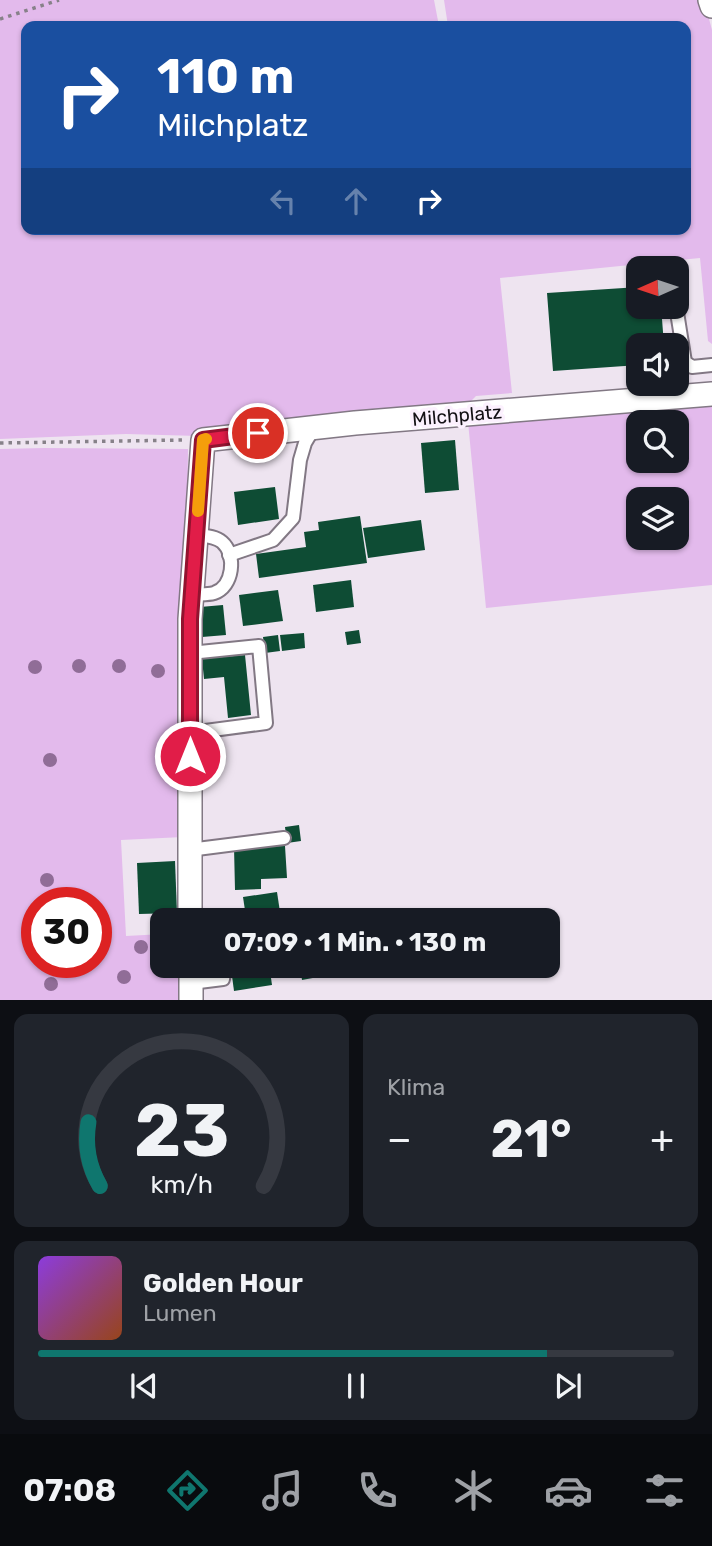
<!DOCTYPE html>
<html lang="de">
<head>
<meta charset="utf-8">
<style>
  body { margin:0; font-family:Rubik,sans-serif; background:#20242c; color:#f1f3f6; height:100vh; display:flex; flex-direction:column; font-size:26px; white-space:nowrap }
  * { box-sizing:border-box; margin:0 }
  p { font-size:23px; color:#9ea1a6 }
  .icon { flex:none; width:38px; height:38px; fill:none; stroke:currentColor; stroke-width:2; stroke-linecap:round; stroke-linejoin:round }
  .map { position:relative; height:1000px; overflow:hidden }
  .drawer { display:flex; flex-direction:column; gap:14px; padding:14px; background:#0d0f14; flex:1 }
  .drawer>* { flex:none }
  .banner { position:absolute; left:21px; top:21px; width:670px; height:214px; border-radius:14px; box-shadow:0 2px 5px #0004; background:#1a4fa0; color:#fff; overflow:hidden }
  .needle { width:46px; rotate:267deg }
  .buttons { position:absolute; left:626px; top:256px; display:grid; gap:14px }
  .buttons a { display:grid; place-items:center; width:63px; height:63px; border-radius:14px; background:#171b24; box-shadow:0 2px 5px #0004; font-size:35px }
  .speed { position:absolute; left:21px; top:887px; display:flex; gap:14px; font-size:35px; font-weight:700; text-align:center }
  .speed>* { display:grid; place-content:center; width:91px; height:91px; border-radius:50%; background:#171b24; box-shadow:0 2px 5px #0004; line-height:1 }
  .speed .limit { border:10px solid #d22; background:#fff; color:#111 }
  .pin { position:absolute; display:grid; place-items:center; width:60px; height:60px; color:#fff; margin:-30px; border:4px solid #fff; border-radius:50%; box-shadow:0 2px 7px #0007 }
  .me { position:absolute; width:77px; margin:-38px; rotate:0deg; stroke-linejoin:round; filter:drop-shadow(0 0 5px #0008) }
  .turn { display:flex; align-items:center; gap:24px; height:147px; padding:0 21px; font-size:32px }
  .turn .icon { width:91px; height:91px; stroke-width:2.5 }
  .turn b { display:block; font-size:49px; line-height:60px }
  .lanes { display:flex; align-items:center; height:66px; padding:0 21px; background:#0003; justify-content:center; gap:35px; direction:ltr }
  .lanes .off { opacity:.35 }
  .big { font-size:52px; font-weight:700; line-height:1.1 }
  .drawer .tile { flex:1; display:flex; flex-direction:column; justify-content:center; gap:10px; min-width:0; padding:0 24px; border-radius:14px; background:#20242c }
  .drawer .dial { align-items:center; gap:0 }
  .dial svg { height:182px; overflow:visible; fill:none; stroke:#363941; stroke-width:7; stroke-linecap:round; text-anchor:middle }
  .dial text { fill:#f1f3f6; stroke:none }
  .song { display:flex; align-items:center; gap:21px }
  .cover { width:84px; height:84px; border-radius:10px; background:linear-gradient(135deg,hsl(270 70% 55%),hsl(20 70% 35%)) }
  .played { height:7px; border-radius:4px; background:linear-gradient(90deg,#0f766e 80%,#363941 80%) }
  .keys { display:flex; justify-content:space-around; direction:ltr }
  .heat { display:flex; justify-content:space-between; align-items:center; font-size:38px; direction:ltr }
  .drawer .tiles { flex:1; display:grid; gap:14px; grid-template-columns:1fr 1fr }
  .tile:last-child { grid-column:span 2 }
  .trip { position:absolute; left:150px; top:908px; width:410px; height:70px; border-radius:14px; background:#171b24; box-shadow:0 2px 5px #0004; font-weight:700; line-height:70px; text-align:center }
  .menu { display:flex; height:112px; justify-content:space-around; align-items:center; background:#090b0e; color:#9ea1a6 }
  .menu .icon { width:49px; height:49px }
  .menu .on { color:#0f766e }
  .menu b { font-size:32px; color:#f1f3f6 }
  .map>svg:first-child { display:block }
  .green { fill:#e3baec; fill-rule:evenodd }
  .building { fill:#0e4c34 }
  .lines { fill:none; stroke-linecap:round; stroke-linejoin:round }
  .service-casing { stroke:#827884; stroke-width:16 }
  .minor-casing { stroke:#827884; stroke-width:26 }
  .path { stroke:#878189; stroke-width:3.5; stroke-dasharray:3.5 5; stroke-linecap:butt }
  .service { stroke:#fff; stroke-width:12 }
  .minor { stroke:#fff; stroke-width:23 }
  .tree { fill:#906d97 }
  .route-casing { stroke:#92132f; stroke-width:18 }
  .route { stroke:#e11d48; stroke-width:12 }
  .slow { stroke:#f59e0b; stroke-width:12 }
  .labels { text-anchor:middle; stroke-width:7; stroke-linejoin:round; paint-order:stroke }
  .street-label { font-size:19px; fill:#141115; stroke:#fcf1fe }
</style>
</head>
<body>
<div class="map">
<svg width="712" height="1000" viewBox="0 0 712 1000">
  <rect width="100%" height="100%" fill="#eee4f0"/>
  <!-- green -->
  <g class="green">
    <polygon points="0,0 434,0 439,26 26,26 26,229 686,229 686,26 448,26 444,0 704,0 712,30 712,344 708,341 700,258 500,278 512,393 476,396 461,411 199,436 126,434 0,439"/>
    <path d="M712,401V585L486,608L468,422ZM639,422H677V460H639ZM639,499H677V537H639Z"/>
    <path d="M44,448L188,449L183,837L121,840L126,936L163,934V966H183L184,1000H0V449ZM37,903H96V962H37Z"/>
  </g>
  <!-- building -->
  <g class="building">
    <polygon points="639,287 639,306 661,306 664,345 639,345 639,365 553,371 547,293"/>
    <polygon points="455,440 459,490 425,493 421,443"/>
    <polygon points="275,487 279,519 238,525 234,492"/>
    <polygon points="360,516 367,563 259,578 256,554 306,547 304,532 319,530 318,522"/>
    <polygon points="421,520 425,550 368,558 363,528"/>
    <polygon points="351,580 354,607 316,612 313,585"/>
    <polygon points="278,590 283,621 243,626 239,595"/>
    <polygon points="223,605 226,635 202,637 200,607"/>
    <polygon points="359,630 361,643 347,645 345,632"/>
    <polygon points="304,633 305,648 282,651 280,635"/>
    <polygon points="278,635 280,651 265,653 263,637"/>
    <polygon points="245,655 251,715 228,718 224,677 204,679 202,659"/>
    <polygon points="299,825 301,841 287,843 285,827"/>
    <polygon points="285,846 287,878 261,879 261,889 235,890 234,847"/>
    <polygon points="175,861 177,913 139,914 137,863"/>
    <polygon points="277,892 280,912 246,917 243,897"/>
    <polygon points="244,913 244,920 197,920 196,918"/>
    <polygon points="300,966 316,966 318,977 302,980"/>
    <polygon points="270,971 272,985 234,991 232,976"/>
  </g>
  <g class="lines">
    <!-- service casing -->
    <g class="service-casing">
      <g id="service">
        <polyline points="676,306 685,362 692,367 712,365"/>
        <polyline points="229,555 273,540 293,518 300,460 305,443 314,428"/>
        <path d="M192,595C199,594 207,595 214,593C233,587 237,555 222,542C215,536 204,536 196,535"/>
        <polyline points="190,733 266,723 259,646 190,653"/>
        <polyline points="189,850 284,838"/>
        <polyline points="191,983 223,979 225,966"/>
      </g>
    </g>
    <!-- minor casing -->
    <g class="minor-casing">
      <g id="minor">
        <polyline points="710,0 712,6"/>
        <polyline points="190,920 190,619 203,440 355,423 712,394"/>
        <polyline points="191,966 191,1000"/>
      </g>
    </g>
    <!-- path -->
    <g class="path">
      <polyline points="0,19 59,0"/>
      <polyline points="0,443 183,440"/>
    </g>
    <!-- service -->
    <use href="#service" class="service"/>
    <!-- minor -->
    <use href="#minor" class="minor"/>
  </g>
  <!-- trees -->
  <g class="tree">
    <circle cx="79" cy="666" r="7"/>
    <circle cx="119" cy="666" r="7"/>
    <circle cx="35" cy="667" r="7"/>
    <circle cx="158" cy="671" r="7"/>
    <circle cx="50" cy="760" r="7"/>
    <circle cx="47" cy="880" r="7"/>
    <circle cx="141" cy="947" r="7"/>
    <circle cx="124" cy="977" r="7"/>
    <circle cx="51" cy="984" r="7"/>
  </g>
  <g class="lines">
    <!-- route casing -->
    <g class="route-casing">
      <polyline id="route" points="190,756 190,619 203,440 258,433"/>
    </g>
    <!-- route -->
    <use href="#route" class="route"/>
    <!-- slow -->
    <polyline class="slow" points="198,511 203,440 206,439"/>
  </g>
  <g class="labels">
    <!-- street labels -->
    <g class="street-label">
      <text transform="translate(457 415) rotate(-5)" y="7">Milchplatz</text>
    </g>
  </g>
</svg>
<div class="buttons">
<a><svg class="needle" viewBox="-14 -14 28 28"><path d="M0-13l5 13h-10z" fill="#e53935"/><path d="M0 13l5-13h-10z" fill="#9ea1a6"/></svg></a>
<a><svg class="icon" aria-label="sound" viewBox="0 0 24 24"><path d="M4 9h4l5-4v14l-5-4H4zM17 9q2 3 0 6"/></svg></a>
<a><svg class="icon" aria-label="search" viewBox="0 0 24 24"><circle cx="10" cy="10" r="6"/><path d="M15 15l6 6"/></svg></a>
<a><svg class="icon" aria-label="layers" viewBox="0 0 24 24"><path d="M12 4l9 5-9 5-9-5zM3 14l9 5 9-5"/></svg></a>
</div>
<div class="speed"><div class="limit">30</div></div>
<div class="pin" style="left:258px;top:433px;background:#d93025"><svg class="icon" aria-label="arrive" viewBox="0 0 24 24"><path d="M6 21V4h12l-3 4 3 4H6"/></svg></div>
<svg class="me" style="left:190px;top:756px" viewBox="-20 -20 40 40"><circle r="17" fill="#e11d48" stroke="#fff" stroke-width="3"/><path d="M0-11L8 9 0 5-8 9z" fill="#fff"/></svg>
<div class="trip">07:09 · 1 Min. · 130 m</div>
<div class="banner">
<div class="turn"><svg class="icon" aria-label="right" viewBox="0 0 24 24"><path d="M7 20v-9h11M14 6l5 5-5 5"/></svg><div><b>110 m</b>Milchplatz</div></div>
<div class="lanes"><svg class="icon off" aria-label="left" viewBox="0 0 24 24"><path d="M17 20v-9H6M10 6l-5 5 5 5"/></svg><svg class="icon off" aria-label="ahead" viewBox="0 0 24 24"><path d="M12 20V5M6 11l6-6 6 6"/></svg><svg class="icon" aria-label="right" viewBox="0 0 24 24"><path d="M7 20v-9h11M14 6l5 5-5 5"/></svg></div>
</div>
</div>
<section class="drawer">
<div class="tiles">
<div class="tile dial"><svg viewBox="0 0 100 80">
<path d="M14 69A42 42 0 1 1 86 69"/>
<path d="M14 69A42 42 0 0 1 9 41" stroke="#0f766e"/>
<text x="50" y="56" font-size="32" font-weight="700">23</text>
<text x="50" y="72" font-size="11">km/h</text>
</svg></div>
<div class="tile"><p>Klima</p>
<div class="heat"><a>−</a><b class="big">21°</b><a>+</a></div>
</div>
<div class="tile">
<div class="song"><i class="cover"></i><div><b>Golden Hour</b><p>Lumen</p></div></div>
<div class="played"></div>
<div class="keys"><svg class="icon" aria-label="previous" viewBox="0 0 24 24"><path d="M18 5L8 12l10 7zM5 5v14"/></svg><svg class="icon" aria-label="pause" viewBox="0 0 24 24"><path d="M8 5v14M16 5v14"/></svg><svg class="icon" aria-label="next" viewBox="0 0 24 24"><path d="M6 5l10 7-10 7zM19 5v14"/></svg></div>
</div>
</div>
</section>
<nav class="menu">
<b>07:08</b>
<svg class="icon on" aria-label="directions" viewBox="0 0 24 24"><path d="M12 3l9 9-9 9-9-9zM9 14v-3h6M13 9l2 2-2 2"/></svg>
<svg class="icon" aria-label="music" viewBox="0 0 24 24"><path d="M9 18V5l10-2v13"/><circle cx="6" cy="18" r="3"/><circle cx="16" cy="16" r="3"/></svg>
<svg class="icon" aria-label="phone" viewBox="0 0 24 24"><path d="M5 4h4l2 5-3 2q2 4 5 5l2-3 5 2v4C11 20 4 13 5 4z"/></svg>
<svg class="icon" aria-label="climate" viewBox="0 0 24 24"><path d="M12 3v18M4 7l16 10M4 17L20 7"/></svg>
<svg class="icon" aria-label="car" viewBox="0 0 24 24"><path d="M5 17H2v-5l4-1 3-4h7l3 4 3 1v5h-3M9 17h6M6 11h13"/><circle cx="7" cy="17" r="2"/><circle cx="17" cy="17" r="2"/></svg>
<svg class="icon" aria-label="filters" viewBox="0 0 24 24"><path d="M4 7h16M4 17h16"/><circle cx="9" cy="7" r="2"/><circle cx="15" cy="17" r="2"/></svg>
</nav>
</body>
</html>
